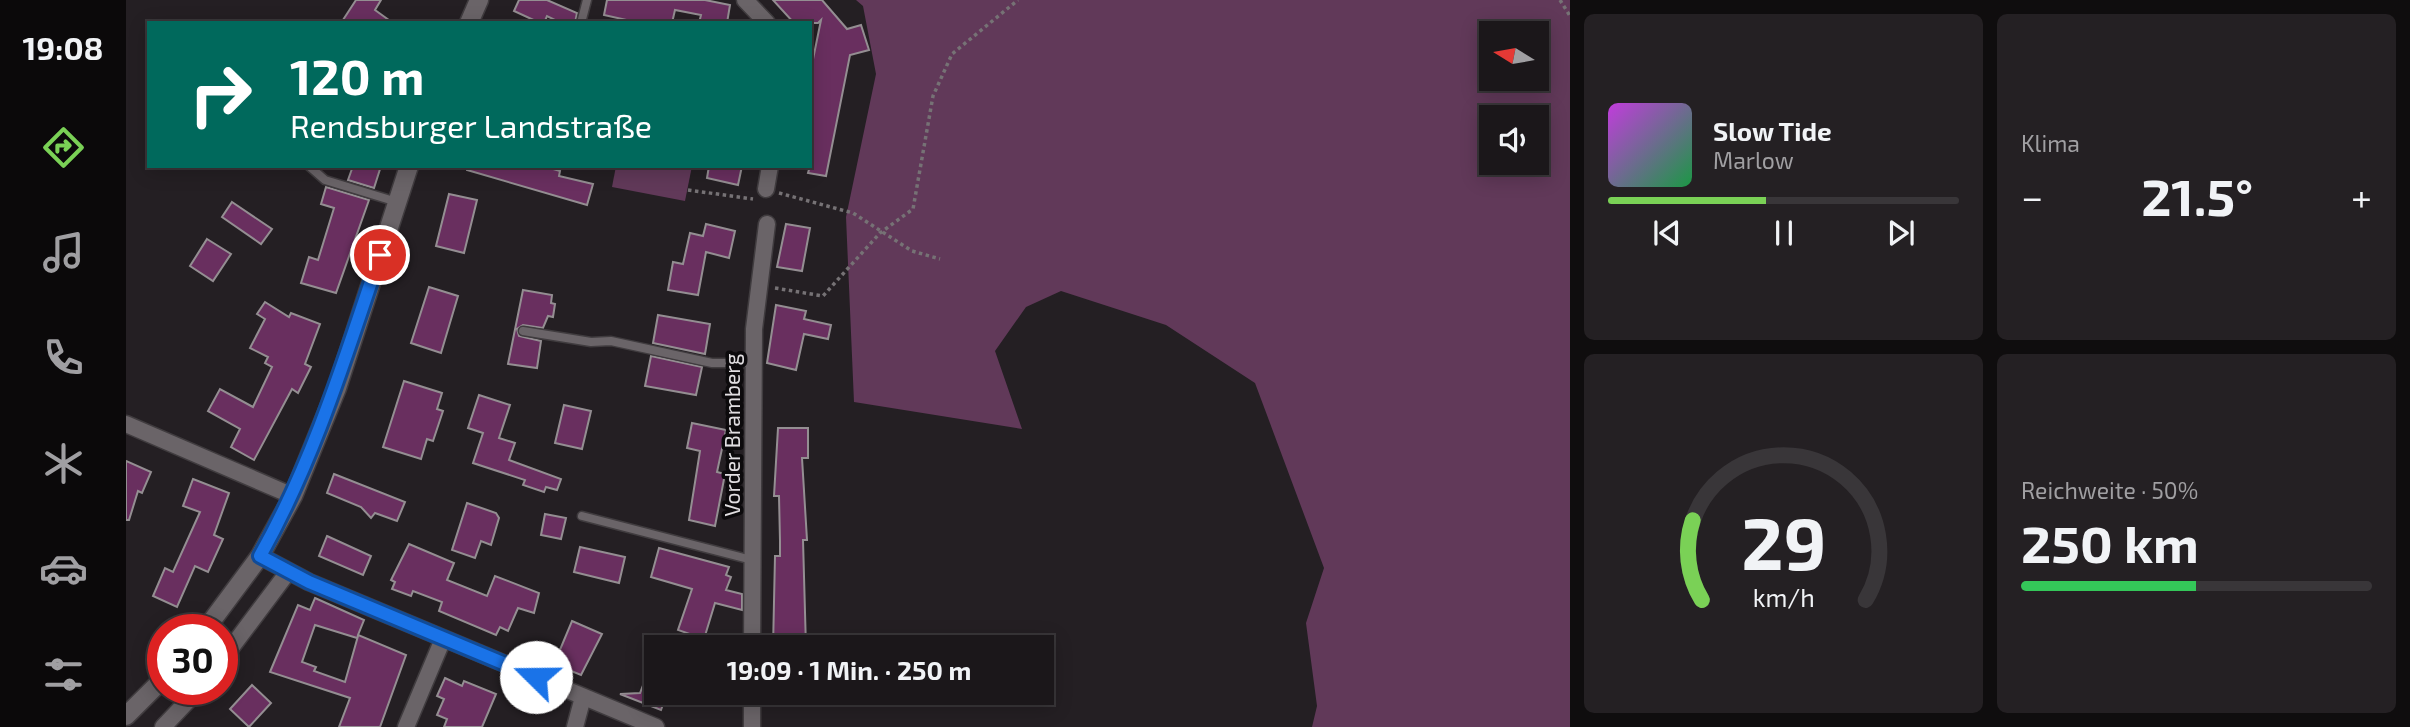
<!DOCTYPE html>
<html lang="de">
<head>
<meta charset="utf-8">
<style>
  body { margin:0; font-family:"Exo 2",sans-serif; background:#242023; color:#f1f3f6; height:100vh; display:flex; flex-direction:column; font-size:26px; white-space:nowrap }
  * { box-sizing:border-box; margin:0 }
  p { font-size:23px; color:#a09fa2 }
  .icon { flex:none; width:38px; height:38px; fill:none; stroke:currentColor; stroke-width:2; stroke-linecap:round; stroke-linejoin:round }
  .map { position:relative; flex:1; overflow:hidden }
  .details { display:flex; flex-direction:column; gap:14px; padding:14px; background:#0f0d0e; width:840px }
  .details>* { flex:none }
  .banner { position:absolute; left:21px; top:21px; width:665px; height:147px; border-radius:0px; box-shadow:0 4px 18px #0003,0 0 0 2px #393639; background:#00695c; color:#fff; overflow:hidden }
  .needle { width:46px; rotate:281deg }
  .buttons { position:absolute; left:1353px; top:21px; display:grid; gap:14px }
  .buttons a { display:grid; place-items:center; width:70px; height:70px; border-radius:0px; background:#1b171a; box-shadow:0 4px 18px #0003,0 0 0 2px #393639; font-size:35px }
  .speed { position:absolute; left:21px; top:614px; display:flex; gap:14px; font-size:35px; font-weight:700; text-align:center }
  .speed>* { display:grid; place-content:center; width:91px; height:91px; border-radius:50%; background:#1b171a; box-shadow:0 4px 18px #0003,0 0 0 2px #393639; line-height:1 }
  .speed .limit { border:10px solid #d22; background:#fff; color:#111 }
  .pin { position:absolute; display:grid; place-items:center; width:60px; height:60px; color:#fff; margin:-30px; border:4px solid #fff; border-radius:50%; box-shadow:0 2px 7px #0007 }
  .me { position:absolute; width:77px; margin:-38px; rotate:292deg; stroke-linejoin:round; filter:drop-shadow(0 0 5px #0008) }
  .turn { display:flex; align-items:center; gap:24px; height:147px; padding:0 28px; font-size:32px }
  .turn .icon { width:91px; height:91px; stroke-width:2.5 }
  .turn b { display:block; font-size:49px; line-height:60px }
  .big { font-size:52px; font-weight:700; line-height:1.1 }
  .details .card { flex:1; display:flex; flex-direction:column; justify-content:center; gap:10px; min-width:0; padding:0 24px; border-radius:10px; background:#242023 }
  .details .dial { align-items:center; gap:0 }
  .dial svg { height:182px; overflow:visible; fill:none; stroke:#393639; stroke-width:7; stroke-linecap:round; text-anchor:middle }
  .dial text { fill:#f1f3f6; stroke:none }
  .song { display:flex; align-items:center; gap:21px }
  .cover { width:84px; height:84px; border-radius:10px; background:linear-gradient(135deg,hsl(290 70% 55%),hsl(140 70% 35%)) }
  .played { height:7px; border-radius:4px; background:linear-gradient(90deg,#7ad156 45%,#393639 45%) }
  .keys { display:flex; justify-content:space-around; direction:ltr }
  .heat { display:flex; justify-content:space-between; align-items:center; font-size:38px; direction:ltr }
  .charge { height:10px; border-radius:5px; background:linear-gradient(90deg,#34c759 50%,#393639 0) }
  .details .tiles { flex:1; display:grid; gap:14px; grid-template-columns:repeat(2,1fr) }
  .trip { position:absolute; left:518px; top:635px; width:410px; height:70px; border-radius:0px; background:#1b171a; box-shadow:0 4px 18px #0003,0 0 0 2px #393639; font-weight:700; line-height:70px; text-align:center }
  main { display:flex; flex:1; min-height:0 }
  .menu { display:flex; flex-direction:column; width:126px; justify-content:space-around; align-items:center; background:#0b090a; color:#a09fa2 }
  .menu .icon { width:49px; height:49px }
  .menu .current { color:#7ad156 }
  .menu b { font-size:32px; color:#f1f3f6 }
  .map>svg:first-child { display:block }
  .green { fill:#613959; fill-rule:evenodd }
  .building { fill:#692f5f; stroke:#948e92; stroke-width:2; fill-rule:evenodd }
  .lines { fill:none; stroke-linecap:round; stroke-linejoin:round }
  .service-casing { stroke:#403c3f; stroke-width:11 }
  .minor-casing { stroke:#403c3f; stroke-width:19 }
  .tertiary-casing { stroke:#403c3f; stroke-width:21 }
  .path { stroke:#767275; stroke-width:3.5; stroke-dasharray:3.5 3.5; stroke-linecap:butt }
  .service { stroke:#6a6468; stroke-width:8 }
  .minor { stroke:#6a6468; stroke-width:16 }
  .tertiary { stroke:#6a6468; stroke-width:18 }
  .route-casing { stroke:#114b97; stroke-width:18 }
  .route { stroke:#1a73e8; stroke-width:12 }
  .labels { text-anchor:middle; stroke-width:7; stroke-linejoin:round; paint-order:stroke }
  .street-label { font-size:21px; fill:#e2dfe2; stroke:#0c0a0c }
</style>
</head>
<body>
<main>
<nav class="menu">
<b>19:08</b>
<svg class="icon current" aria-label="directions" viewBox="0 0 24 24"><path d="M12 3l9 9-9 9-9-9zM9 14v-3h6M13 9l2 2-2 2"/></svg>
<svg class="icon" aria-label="music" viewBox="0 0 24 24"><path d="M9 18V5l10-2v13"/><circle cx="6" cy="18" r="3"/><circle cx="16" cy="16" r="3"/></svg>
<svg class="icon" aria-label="phone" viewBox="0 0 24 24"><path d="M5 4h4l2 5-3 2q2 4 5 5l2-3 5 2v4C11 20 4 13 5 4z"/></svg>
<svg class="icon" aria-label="climate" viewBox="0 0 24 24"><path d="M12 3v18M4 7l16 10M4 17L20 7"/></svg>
<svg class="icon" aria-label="car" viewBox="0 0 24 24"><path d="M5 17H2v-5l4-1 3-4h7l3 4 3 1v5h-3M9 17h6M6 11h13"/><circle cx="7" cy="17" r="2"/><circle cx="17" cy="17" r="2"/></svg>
<svg class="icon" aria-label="filters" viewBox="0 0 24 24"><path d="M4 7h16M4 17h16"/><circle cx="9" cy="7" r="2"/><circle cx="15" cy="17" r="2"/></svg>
</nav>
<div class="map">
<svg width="1444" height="727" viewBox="0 0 1444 727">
  <rect width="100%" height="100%" fill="#241f23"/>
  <!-- green -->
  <g class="green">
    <path d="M730,0H1444V727H1186L1191,706L1180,623L1198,568L1129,383L1040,325L935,291L900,307L869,351L896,429L728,402L720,217L750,74L737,6ZM1365,33H1410V79H1365ZM1410,117V163H1365V117Z"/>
    <polygon points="490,166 566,166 559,201 486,187"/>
  </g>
  <!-- building -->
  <g class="building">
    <polygon points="230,0 255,0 249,10 267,23 215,23"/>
    <polygon points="393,0 421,0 451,13 449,23 435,23 421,16 418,23 414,23 388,11"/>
    <polygon points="481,0 579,0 604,5 601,23 573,23 575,15 549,10 546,23 514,23 478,15"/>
    <polygon points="647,0 696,0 721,29 735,25 743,50 724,55 700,176 682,173 684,166 684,74 695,20 692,23 668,23"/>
    <polygon points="227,166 255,166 248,188 222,180"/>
    <polygon points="341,166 417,166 434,171 433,176 467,184 461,205 341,170"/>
    <polygon points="583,166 616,166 612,185 581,178"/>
    <polygon points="200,187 243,200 210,293 175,283 183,257 192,260 208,208 195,204"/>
    <polygon points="323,194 351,200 338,253 310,246"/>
    <polygon points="106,202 146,229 135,244 96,217"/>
    <polygon points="580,224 609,231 603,258 580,252 572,295 542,290 547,262 557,264 564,233 577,236"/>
    <polygon points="660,224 684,228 676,271 651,267"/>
    <polygon points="81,239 105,254 87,281 64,266"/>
    <polygon points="303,287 332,296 315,353 285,343"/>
    <polygon points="397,290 426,295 425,303 429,304 427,317 422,316 417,328 397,325 391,329 393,336 415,341 411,368 382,364"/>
    <polygon points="139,302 163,317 165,313 194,324 179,364 185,367 172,393 166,389 128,460 105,447 114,429 82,411 94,389 127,407 146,367 139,363 142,357 124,348 139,319 131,314"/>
    <polygon points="650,305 680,311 678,319 705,325 702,339 678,334 670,370 641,363"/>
    <polygon points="532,315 584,324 579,354 527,343"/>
    <polygon points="525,356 576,367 570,395 519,386"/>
    <polygon points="278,381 316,393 311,409 317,411 307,441 301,439 295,459 257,447"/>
    <polygon points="353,395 384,405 373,438 389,443 383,460 435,479 431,490 420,487 418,492 397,485 399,480 347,463 357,433 342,428"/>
    <polygon points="438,405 465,411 456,449 429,443"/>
    <polygon points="566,423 600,430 591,472 599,474 589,526 563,520 574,451 561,448"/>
    <polygon points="652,428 682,428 682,458 676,458 681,540 677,540 680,648 647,648 649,556 654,556 654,541 653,496 648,496"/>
    <polygon points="0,461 25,472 16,493 12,491 3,520 0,520"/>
    <polygon points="208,474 279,502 271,521 249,513 245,518 235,507 201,493"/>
    <polygon points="67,479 103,493 88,535 97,539 82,572 69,566 51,607 27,596 39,568 47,572 74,512 57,506"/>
    <polygon points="341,503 370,513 373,518 365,545 355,541 349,558 326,550"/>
    <polygon points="419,514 440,518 435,539 415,535"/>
    <polygon points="201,536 245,556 237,575 193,556"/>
    <polygon points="283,544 328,563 321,580 361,596 369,576 413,593 408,613 392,608 382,631 374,627 370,635 313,611 316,602 287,591 285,596 266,589 269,582 265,580"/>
    <polygon points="454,547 499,557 493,583 448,572"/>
    <polygon points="533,548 603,567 600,575 605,577 600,590 616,594 616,610 589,603 578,639 552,630 566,589 525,577"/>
    <path d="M189,598L238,620L232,635L280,655L254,727H213L224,698L144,672L172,605L184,610ZM189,625L231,638L232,636L219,682L188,671L190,667L176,662Z"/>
    <polygon points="446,621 476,634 455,675 428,664"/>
    <polygon points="529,654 530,693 541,693 535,710 494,694 514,693"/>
    <polygon points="319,678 336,686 338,681 370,694 356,727 318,727 321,719 311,715 318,699 311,696"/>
    <polygon points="126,685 145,703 123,727 104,709"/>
  </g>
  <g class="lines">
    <!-- service casing -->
    <g class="service-casing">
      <g id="service">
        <polyline points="455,23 461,0"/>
        <polyline points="183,166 199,180 271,202"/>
        <polyline points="397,331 465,342 485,341 586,363 628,363"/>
        <polyline points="456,516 626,560"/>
      </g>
    </g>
    <!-- minor casing -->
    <g class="minor-casing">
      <g id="minor">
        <polyline points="619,0 641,23"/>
        <polyline points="640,189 644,166"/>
        <polyline points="0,424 167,496"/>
        <polyline points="134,556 183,582 530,727"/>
        <polyline points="626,648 628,329 641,224"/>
        <polyline points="96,660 162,572"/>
        <polyline points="626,693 626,727"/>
        <polyline points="37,727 72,690"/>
        <polyline points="280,727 317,639"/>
        <polyline points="449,727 457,697"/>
      </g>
    </g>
    <!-- tertiary casing -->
    <g class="tertiary-casing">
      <g id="tertiary">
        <polyline points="343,23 353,0"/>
        <polyline points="79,630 134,556 167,496 211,388 283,166"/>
        <polyline points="0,716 37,679"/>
      </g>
    </g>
    <!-- path -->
    <g class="path">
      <polyline points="1434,0 1444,16"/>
      <polyline points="562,190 627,199"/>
      <polyline points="653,193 727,213 786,251 814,259"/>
      <polyline points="649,288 697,296 754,233 787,209 807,96 826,54 892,0"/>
    </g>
    <!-- service -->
    <use href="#service" class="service"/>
    <!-- minor -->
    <use href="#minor" class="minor"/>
    <!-- tertiary -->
    <use href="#tertiary" class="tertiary"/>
  </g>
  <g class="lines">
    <!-- route casing -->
    <g class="route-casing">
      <path id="route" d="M254,255C219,358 188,460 134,556L183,582L410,677"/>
    </g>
    <!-- route -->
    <use href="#route" class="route"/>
  </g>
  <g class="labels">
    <!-- street labels -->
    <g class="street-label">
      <text transform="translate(607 435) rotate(-90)" y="7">Vorder Bramberg</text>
    </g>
  </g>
</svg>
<div class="buttons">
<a><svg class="needle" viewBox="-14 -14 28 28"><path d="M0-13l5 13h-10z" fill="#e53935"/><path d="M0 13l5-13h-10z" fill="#a09fa2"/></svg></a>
<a><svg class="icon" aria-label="sound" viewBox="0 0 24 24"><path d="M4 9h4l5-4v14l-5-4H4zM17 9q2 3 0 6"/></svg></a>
</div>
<div class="speed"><div class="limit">30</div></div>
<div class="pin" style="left:254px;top:255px;background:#d93025"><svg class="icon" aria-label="arrive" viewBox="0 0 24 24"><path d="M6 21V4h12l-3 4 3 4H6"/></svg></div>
<svg class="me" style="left:410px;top:677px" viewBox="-20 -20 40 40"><circle r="19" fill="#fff"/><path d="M0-13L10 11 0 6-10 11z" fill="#1a73e8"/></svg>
<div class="trip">19:09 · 1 Min. · 250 m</div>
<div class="banner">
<div class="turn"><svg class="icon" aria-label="right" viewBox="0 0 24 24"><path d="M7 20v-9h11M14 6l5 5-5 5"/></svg><div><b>120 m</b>Rendsburger Landstraße</div></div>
</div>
</div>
<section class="details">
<div class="tiles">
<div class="card">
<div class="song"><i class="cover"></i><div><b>Slow Tide</b><p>Marlow</p></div></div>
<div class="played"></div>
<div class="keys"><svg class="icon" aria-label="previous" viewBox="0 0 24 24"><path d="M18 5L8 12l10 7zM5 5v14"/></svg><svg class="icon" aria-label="pause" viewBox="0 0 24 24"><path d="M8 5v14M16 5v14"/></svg><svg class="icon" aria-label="next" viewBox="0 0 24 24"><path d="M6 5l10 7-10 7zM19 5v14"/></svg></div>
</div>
<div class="card"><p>Klima</p>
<div class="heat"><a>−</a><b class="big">21.5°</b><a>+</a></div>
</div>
<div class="card dial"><svg viewBox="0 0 100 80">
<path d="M14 69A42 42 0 1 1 86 69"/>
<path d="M14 69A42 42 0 0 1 10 34" stroke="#7ad156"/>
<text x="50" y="56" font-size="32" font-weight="700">29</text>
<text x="50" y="72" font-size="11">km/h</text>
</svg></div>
<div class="card"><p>Reichweite · 50%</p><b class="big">250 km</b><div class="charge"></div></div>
</div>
</section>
</main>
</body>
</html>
